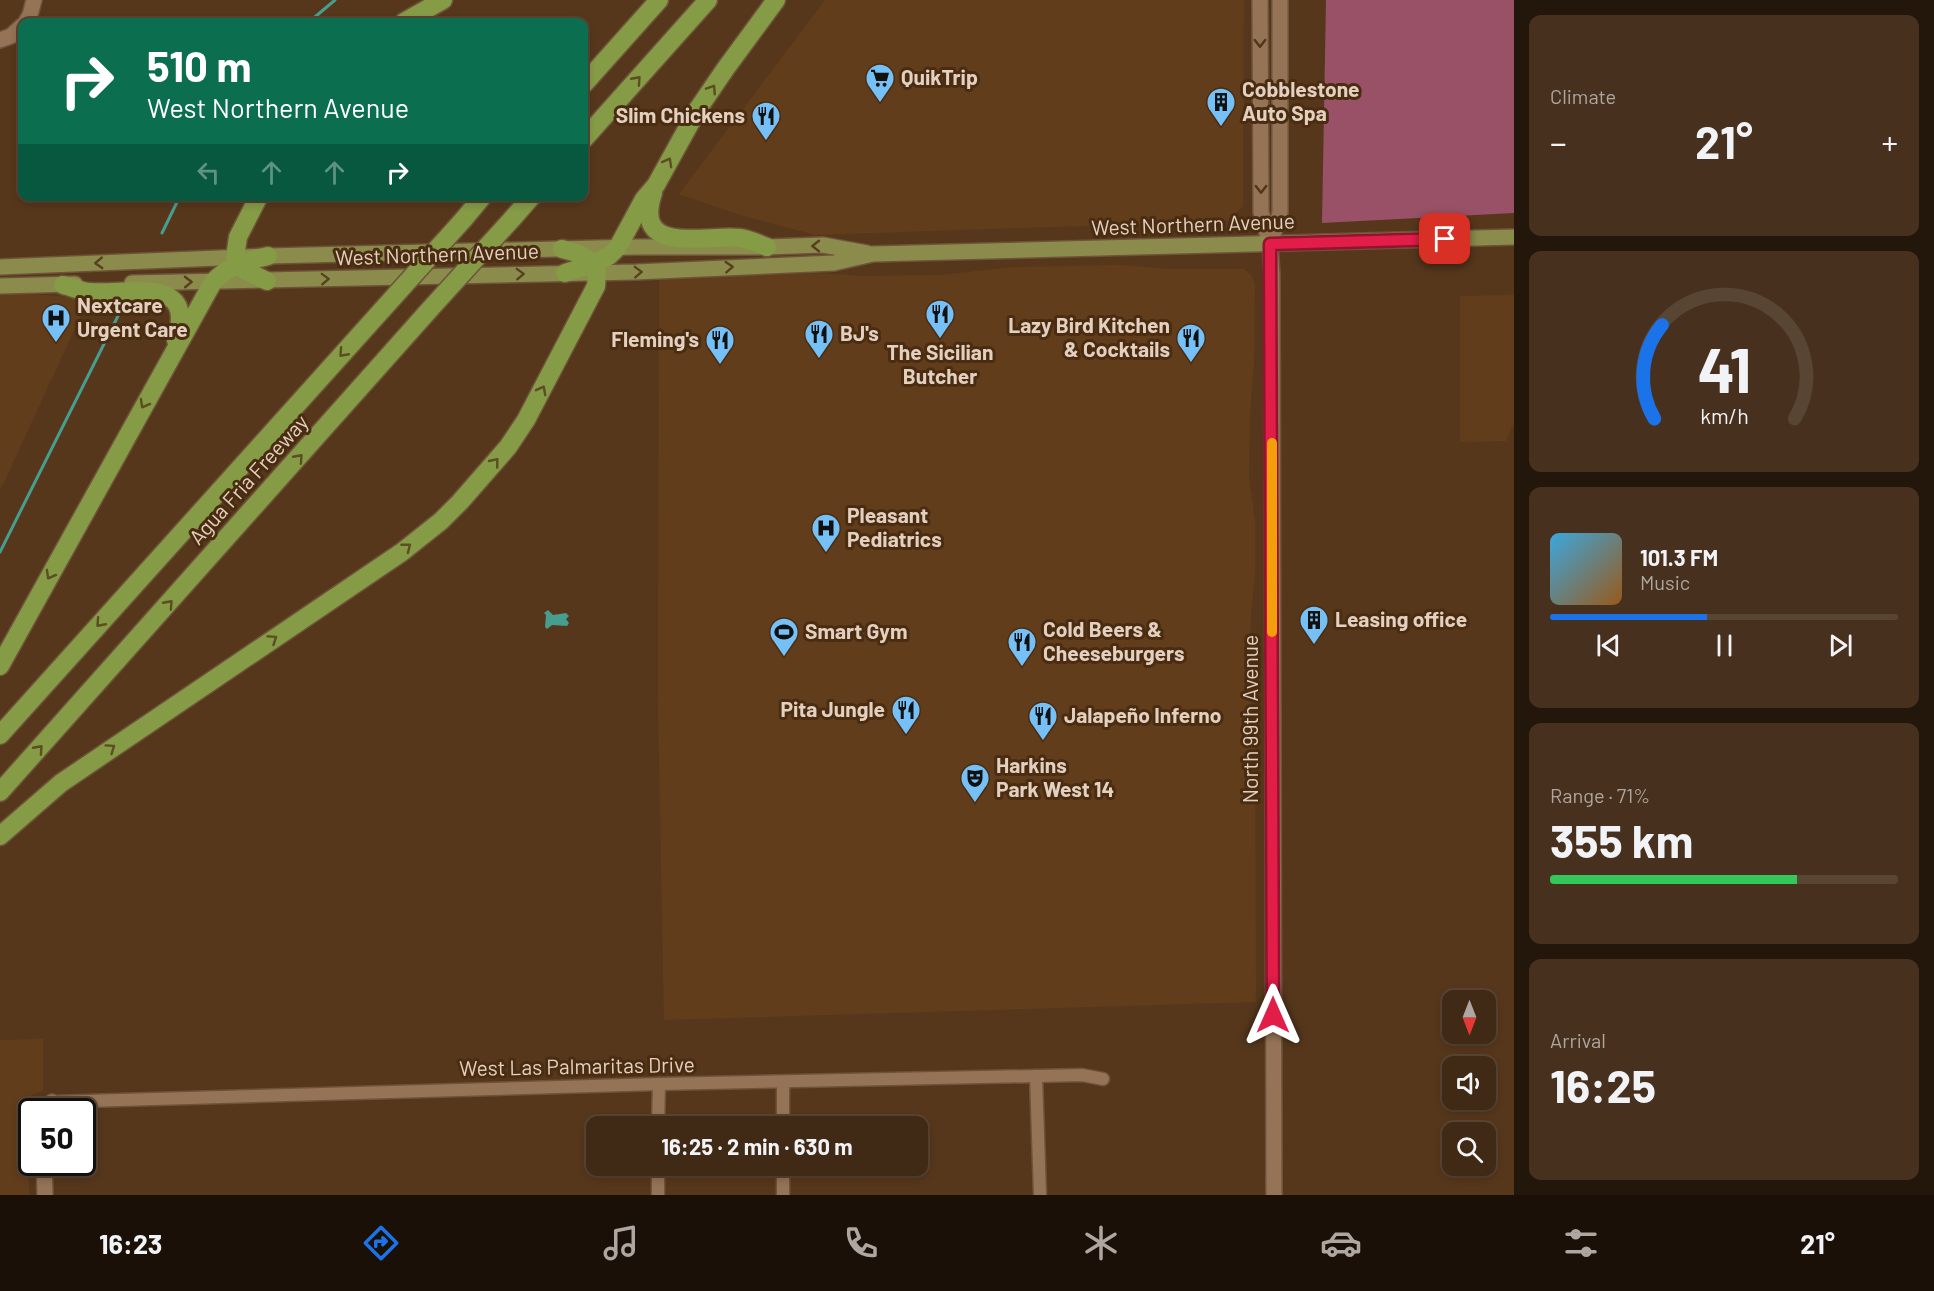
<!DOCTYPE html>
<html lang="en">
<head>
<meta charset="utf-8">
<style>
  body { margin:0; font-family:Barlow,sans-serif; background:#47311e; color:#f1f3f6; height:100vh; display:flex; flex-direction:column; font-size:22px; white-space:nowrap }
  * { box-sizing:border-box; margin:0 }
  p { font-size:20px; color:#aea6a0 }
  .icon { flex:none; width:33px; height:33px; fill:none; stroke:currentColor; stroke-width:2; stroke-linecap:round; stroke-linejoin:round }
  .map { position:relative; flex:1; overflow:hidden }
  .details { display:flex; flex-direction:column; gap:15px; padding:15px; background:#23170c; width:420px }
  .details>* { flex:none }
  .banner { position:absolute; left:18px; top:18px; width:570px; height:183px; border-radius:12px; box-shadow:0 3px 9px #0003,0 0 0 2px #594534; background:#0b6e4f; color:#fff; overflow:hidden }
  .needle { width:39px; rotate:180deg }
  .buttons { position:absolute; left:1442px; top:990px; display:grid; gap:12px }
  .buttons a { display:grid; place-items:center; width:54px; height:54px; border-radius:12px; background:#402915; box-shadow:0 3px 9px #0003,0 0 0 2px #594534; font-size:30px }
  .speed { position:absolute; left:18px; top:1098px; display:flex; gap:12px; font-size:30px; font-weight:700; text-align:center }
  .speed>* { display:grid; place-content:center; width:78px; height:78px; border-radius:50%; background:#402915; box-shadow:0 3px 9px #0003,0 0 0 2px #594534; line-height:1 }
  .speed .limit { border:3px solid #111; border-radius:9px; background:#fff; color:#111 }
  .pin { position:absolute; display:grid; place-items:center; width:51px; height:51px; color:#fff; margin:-26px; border-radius:12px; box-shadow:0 3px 9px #0006 }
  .me { position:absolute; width:66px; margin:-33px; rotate:0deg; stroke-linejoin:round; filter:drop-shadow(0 0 4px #0008) }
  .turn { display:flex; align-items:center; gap:21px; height:126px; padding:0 30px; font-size:27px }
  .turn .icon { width:78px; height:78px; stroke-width:2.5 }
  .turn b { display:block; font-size:42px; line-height:51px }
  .lanes { display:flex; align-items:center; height:57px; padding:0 30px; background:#0003; justify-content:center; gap:30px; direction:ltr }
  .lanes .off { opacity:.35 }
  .big { font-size:45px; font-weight:700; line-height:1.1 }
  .details .tile { flex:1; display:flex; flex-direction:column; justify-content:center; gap:9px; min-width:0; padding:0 21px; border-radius:12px; background:#47311e }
  .details .dial { align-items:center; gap:0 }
  .dial svg { height:156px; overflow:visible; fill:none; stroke:#594534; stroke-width:7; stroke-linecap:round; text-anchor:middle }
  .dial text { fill:#f1f3f6; stroke:none }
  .song { display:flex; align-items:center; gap:18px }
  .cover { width:72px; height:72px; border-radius:9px; background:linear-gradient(135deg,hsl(200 70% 55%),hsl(30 70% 35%)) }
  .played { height:6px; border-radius:3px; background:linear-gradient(90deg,#1a73e8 45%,#594534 45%) }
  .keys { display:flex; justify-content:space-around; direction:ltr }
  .heat { display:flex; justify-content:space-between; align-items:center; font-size:33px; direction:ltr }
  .charge { height:9px; border-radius:4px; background:linear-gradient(90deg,#34c759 71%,#594534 0) }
  .trip { position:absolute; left:586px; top:1116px; width:342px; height:60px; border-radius:12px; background:#402915; box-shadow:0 3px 9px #0003,0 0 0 2px #594534; font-weight:700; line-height:60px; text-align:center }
  .dock { display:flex; height:96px; justify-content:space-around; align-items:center; background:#1a1008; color:#aea6a0 }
  .dock .icon { width:42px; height:42px }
  .dock .on { color:#1a73e8 }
  .dock b { font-size:27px; color:#f1f3f6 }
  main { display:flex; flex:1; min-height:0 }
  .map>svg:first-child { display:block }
  .built { fill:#623d1b }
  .green { fill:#985167 }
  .water { fill:#469e8f }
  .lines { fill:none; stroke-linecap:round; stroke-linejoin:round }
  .stream { stroke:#469e8f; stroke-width:3 }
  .street-casing { stroke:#6d533a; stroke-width:15 }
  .secondary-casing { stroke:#6d533a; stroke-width:18 }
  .primary-casing { stroke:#6d533a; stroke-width:18 }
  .highway-casing { stroke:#6d533a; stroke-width:21 }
  .street { stroke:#957356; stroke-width:12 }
  .secondary { stroke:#957356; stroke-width:15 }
  .primary { stroke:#8b8b4c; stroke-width:15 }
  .highway { stroke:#859b46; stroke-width:18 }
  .highway-bridge-casing { stroke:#6d533a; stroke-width:21; stroke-linecap:butt }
  .highway-bridge { stroke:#859b46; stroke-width:18 }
  .oneway { stroke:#523418 }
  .oneway2 { stroke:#5c4e21 }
  .oneway3 { stroke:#57401d }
  .route-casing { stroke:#92132f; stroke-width:15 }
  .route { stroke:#e11d48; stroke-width:10 }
  .slow { stroke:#f59e0b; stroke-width:10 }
  .labels { text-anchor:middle; stroke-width:6; stroke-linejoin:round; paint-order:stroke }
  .poi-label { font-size:21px; font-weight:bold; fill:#e3d0c0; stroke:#4a2d11; text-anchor:start }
  .street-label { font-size:21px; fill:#e3d0c0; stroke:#4a2d11 }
</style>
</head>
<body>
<main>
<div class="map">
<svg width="1514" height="1195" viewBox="0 0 1514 1195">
  <rect width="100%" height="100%" fill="#56371c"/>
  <!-- built -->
  <g class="built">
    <polygon points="825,0 1244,0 1243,206 1228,221 815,235 737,214 679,194"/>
    <polygon points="1120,265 1171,269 1244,269 1252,276 1255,284 1254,360 1250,415 1249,478 1255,519 1255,572 1251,616 1249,688 1255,736 1256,1002 664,1020 658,705 659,278 822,273 860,276 940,275 1014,267"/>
    <polygon points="15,293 84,298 84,309 0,491 0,294"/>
    <polygon points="1514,295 1514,423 1506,441 1460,442 1460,296"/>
    <polygon points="43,1039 43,1091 32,1095 28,1104 29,1195 0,1195 0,1040"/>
  </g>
  <!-- green -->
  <polygon class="green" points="1326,0 1514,0 1514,213 1322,223"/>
  <!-- water -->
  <polygon class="water" points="548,610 553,615 566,613 569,616 566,619 569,623 567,626 552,625 547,629 545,627 546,615 544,613"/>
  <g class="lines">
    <!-- stream -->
    <g class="stream">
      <polyline points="309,22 335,0"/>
      <polyline points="162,233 180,196"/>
      <polyline points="0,552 120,312"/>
    </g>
    <!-- street casing -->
    <g class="street-casing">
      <g id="street">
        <polyline points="1036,1076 1040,1195"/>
        <polyline points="783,1082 783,1126"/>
        <polyline points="52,1102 659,1084 1082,1075 1103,1079"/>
        <polyline points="658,1126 659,1084"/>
        <polyline points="783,1166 783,1195"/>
        <polyline points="658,1195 658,1166"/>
      </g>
    </g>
    <!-- secondary casing -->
    <g class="secondary-casing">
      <g id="secondary">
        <polyline points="1260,0 1261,212 1270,244 1272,275 1274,1195"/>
        <polyline points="26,22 30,15 34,0"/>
        <polyline points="0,40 11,36 22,26"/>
        <polyline points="1270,244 1280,213 1280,0"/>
        <polyline points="45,1112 52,1102"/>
        <polyline points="44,1162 45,1195"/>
      </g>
    </g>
    <!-- primary casing -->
    <g class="primary-casing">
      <g id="primary">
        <polyline points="0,267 268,256 636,247 767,247 823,245 867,253"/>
        <polyline points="132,283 636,272 834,263 873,254 1514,237"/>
        <polyline points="0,286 75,284"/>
      </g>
    </g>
    <!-- highway casing -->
    <g class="highway-casing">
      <g id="highway">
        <polyline points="404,22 443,0"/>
        <polyline points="584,84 659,0"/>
        <polyline points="584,139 708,0"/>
        <path d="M653,193C632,257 706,234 740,238C749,239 759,244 767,247"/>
        <polyline points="259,196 238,237 235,257 244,270 267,281"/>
        <polyline points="512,219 532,196"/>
        <polyline points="463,220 483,196"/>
        <polyline points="565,273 593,264 609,256 618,247 644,199 656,185 698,109 726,68 776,0"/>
        <path d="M63,285C72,287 81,292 90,292C130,295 197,274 176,340"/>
        <path d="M0,666L213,282C228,266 247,261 268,256"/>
        <polyline points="0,735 382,310"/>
        <polyline points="0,792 431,308"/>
        <path d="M0,836L61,783L402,552L441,521L460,502L508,447L526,420L596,286L597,272C588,256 579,253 562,249"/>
      </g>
    </g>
    <!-- street -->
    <use href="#street" class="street"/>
    <!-- secondary -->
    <use href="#secondary" class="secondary"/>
    <!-- primary -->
    <use href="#primary" class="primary"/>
    <!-- highway -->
    <use href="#highway" class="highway"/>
    <!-- highway-bridge casing -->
    <g class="highway-bridge-casing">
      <g id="highway-bridge">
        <polyline points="431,308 512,219"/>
        <polyline points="382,310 463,220"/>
      </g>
    </g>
    <!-- highway-bridge -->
    <use href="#highway-bridge" class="highway-bridge"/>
  </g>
  <!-- one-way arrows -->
  <defs><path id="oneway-chevron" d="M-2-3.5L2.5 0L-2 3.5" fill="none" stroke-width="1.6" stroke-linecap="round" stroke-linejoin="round" transform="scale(1.5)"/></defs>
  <g class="oneway">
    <use href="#oneway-chevron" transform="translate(1260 43) rotate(90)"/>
    <use href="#oneway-chevron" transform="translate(1261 189) rotate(90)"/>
  </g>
  <g class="oneway2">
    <use href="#oneway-chevron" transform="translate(637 80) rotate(-48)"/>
    <use href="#oneway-chevron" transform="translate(712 89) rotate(-57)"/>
    <use href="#oneway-chevron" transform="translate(668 162) rotate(-61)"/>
    <use href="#oneway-chevron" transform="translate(343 353) rotate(132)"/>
    <use href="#oneway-chevron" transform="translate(542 390) rotate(-62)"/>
    <use href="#oneway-chevron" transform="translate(144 404) rotate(119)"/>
    <use href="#oneway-chevron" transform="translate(299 458) rotate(-48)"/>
    <use href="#oneway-chevron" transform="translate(495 462) rotate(-51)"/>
    <use href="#oneway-chevron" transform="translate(407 547) rotate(-38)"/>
    <use href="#oneway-chevron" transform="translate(50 575) rotate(119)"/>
    <use href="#oneway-chevron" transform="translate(169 604) rotate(-48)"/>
    <use href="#oneway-chevron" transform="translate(100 623) rotate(132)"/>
    <use href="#oneway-chevron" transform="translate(273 639) rotate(-34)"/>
    <use href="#oneway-chevron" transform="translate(111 748) rotate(-35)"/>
    <use href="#oneway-chevron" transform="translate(39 749) rotate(-48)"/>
  </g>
  <g class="oneway3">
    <use href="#oneway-chevron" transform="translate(816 246) rotate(180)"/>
    <use href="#oneway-chevron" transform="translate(99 263) rotate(177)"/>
    <use href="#oneway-chevron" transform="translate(729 267) rotate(-3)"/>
    <use href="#oneway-chevron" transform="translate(638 272) rotate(-2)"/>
    <use href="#oneway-chevron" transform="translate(520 274) rotate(-2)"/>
    <use href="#oneway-chevron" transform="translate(325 279) rotate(-2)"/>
    <use href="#oneway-chevron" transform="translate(188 282) rotate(-1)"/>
  </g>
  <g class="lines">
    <!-- route casing -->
    <g class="route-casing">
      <polyline id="route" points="1273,1015 1270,244 1445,239"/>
    </g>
    <!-- route -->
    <use href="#route" class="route"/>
    <!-- slow -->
    <polyline class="slow" points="1272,632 1272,443"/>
  </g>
  <!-- icons -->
  <defs>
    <g id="supermarket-pin" transform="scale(1.5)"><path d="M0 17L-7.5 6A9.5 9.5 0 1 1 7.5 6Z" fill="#75c0f6" stroke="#4a2d11"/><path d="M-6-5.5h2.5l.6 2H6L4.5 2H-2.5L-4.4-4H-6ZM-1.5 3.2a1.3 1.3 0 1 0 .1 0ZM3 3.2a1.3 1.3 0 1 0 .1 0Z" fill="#111"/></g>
    <g id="building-pin" transform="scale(1.5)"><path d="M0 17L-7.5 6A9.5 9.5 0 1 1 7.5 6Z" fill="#75c0f6" stroke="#4a2d11"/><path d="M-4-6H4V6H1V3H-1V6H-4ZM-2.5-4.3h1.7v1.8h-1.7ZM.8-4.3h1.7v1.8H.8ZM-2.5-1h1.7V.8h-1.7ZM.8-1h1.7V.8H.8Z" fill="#111"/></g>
    <g id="restaurant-pin" transform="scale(1.5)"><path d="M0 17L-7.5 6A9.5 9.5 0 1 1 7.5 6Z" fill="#75c0f6" stroke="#4a2d11"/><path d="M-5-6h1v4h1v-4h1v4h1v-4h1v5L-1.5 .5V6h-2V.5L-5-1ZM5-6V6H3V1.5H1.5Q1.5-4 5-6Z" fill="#111"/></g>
    <g id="hospital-pin" transform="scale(1.5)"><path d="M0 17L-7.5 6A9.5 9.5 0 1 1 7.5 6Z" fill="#75c0f6" stroke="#4a2d11"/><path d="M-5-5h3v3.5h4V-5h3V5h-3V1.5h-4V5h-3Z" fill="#111"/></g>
    <g id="stadium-pin" transform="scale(1.5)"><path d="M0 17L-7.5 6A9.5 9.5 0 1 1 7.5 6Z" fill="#75c0f6" stroke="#4a2d11"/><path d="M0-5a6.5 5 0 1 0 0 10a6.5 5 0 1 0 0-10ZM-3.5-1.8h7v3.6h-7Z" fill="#111"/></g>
    <g id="theatre-pin" transform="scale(1.5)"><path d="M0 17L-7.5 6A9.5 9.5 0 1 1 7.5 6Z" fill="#75c0f6" stroke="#4a2d11"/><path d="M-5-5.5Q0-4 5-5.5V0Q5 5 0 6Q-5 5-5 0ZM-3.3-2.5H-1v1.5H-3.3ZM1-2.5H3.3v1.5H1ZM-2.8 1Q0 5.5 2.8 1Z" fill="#111"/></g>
  </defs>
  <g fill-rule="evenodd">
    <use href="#supermarket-pin" x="880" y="78"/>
    <use href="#building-pin" x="1221" y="102"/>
    <use href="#restaurant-pin" x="766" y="116"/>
    <use href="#restaurant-pin" x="940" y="314"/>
    <use href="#hospital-pin" x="56" y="318"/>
    <use href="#restaurant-pin" x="819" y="334"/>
    <use href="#restaurant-pin" x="1191" y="338"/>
    <use href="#restaurant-pin" x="720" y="340"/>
    <use href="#hospital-pin" x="826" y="528"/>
    <use href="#building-pin" x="1314" y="620"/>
    <use href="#stadium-pin" x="784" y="632"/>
    <use href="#restaurant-pin" x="1022" y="642"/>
    <use href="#restaurant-pin" x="906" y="710"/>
    <use href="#restaurant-pin" x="1043" y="716"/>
    <use href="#theatre-pin" x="975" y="778"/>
  </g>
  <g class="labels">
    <!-- poi labels -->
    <g class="poi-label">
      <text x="901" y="85">QuikTrip</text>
      <text x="1242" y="97">Cobblestone<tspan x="1242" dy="24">Auto Spa</tspan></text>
      <text x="745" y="123" text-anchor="end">Slim Chickens</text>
      <text x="77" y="313">Nextcare<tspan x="77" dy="24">Urgent Care</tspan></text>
      <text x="1170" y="333" text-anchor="end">Lazy Bird Kitchen<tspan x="1170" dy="24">&amp; Cocktails</tspan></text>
      <text x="840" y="341">BJ's</text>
      <text x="699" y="347" text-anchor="end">Fleming's</text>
      <text x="940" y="360" text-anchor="middle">The Sicilian<tspan x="940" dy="24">Butcher</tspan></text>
      <text x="847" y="523">Pleasant<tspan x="847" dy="24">Pediatrics</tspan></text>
      <text x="1335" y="627">Leasing office</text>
      <text x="1043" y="637">Cold Beers &amp;<tspan x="1043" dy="24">Cheeseburgers</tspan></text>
      <text x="805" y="639">Smart Gym</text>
      <text x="885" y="717" text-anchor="end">Pita Jungle</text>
      <text x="1064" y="723">Jalapeño Inferno</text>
      <text x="996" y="773">Harkins<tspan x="996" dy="24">Park West 14</tspan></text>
    </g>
    <!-- street labels -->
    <g class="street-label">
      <text transform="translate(1193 225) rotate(-2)" y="7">West Northern Avenue</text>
      <text transform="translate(437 255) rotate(-2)" y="7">West Northern Avenue</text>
      <text transform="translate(249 480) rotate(-48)" y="7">Agua Fria Freeway</text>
      <text transform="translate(1251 719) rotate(-90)" y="7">North 99th Avenue</text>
      <text transform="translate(577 1067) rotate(-1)" y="7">West Las Palmaritas Drive</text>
    </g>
  </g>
</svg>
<div class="buttons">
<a><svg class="needle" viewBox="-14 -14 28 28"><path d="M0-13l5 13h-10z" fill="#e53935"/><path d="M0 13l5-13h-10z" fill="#aea6a0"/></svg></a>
<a><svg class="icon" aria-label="sound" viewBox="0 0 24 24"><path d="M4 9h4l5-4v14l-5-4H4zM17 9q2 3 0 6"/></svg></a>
<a><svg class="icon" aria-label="search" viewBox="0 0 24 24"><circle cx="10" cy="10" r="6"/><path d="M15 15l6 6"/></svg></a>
</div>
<div class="speed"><div class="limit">50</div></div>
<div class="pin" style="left:1445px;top:239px;background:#d93025"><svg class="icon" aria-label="arrive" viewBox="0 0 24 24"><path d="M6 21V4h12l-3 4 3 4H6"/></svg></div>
<svg class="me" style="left:1273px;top:1015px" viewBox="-20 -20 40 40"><path d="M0-17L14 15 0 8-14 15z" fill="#e11d48" stroke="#fff" stroke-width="4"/></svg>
<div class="trip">16:25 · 2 min · 630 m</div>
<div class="banner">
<div class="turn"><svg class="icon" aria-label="right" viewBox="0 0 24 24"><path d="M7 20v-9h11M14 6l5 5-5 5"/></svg><div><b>510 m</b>West Northern Avenue</div></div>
<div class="lanes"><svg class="icon off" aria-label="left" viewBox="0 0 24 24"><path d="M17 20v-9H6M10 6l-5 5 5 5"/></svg><svg class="icon off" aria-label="ahead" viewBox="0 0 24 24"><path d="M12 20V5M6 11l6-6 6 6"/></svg><svg class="icon off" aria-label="ahead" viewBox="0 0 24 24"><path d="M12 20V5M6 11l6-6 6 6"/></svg><svg class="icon" aria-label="right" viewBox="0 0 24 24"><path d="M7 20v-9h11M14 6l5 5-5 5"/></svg></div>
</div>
</div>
<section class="details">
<div class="tile"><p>Climate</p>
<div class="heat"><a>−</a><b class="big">21°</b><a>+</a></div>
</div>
<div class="tile dial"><svg viewBox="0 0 100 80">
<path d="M14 69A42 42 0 1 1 86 69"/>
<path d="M14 69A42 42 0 0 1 18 21" stroke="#1a73e8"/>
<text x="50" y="56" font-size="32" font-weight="700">41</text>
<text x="50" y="72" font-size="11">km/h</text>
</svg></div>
<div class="tile">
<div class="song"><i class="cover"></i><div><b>101.3 FM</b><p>Music</p></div></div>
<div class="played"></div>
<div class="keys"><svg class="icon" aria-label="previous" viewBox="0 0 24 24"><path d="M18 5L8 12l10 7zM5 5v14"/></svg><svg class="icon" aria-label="pause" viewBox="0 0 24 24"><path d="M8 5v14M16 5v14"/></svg><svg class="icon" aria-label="next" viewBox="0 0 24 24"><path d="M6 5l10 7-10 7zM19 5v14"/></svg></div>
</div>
<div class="tile"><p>Range · 71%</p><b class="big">355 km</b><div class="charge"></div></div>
<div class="tile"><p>Arrival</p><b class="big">16:25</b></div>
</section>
</main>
<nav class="dock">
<b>16:23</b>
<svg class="icon on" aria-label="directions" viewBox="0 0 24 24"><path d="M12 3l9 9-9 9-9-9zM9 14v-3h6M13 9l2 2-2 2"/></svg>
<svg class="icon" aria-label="music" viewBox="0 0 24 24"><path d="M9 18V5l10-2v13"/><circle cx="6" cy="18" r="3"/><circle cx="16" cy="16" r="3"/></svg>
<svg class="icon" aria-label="phone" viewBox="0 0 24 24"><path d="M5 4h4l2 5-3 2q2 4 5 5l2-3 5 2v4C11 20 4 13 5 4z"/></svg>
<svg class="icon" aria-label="climate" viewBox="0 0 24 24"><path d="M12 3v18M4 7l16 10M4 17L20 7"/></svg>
<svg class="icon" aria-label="car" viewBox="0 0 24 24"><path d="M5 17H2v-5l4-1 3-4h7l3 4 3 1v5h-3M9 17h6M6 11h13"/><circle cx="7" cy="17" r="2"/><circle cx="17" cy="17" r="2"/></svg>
<svg class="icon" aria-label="filters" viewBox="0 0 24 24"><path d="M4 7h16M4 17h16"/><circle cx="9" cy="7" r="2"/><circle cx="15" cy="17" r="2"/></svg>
<b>21°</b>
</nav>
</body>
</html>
